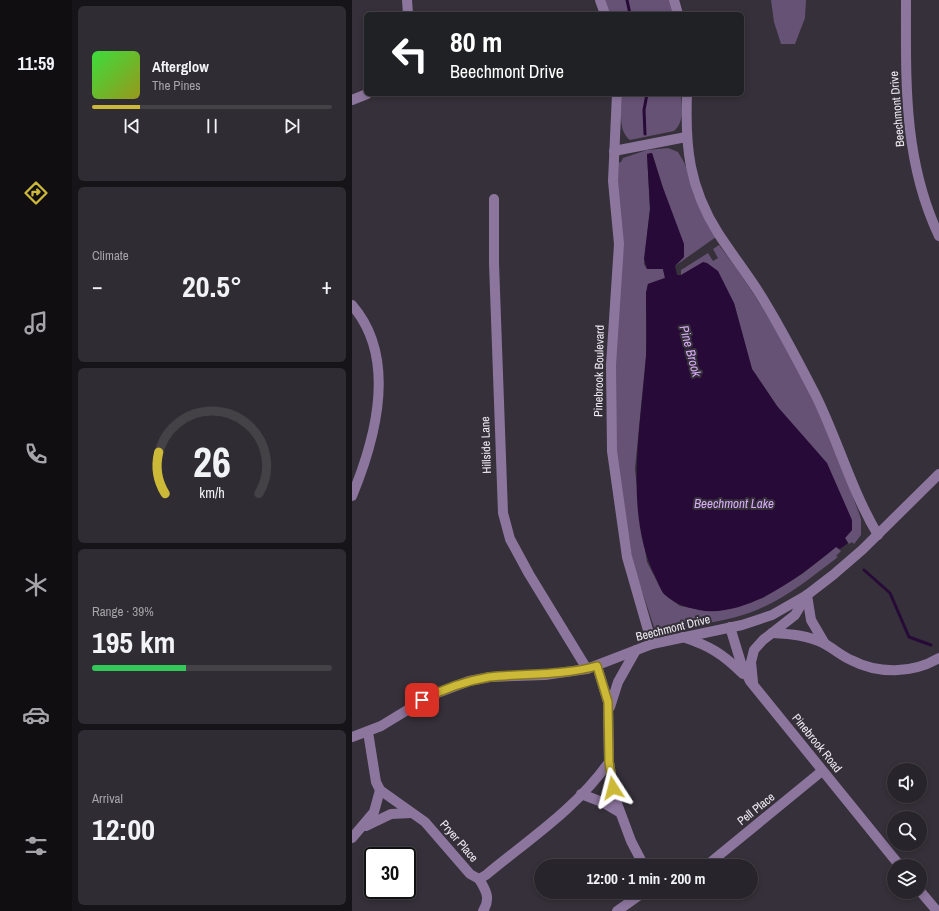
<!DOCTYPE html>
<html lang="en">
<head>
<meta charset="utf-8">
<style>
  body { margin:0; font-family:"Archivo Narrow",sans-serif; background:#302c33; color:#f1f3f6; height:100vh; display:flex; flex-direction:column; font-size:15px; white-space:nowrap }
  * { box-sizing:border-box; margin:0 }
  p { font-size:13px; color:#a5a4a9 }
  .icon { flex:none; width:22px; height:22px; fill:none; stroke:currentColor; stroke-width:2; stroke-linecap:round; stroke-linejoin:round }
  .map { position:relative; flex:1; overflow:hidden }
  .sheet { display:flex; flex-direction:column; gap:6px; padding:6px; background:#161418; width:280px }
  .sheet>* { flex:none }
  .banner { position:absolute; left:12px; top:12px; width:380px; height:84px; border-radius:6px; box-shadow:0 2px 6px #0003,0 0 0 1px #444147; background:#202124; color:#fff; overflow:hidden }
  .fabs { position:absolute; left:535px; top:763px; display:grid; gap:8px }
  .fabs a { display:grid; place-items:center; width:40px; height:40px; border-radius:50%; background:#28242b; box-shadow:0 2px 6px #0003,0 0 0 1px #444147; font-size:20px }
  .speed { position:absolute; left:12px; top:847px; display:flex; gap:8px; font-size:20px; font-weight:700; text-align:center }
  .speed>* { display:grid; place-content:center; width:52px; height:52px; border-radius:50%; background:#28242b; box-shadow:0 2px 6px #0003,0 0 0 1px #444147; line-height:1 }
  .speed .limit { border:2px solid #111; border-radius:6px; background:#fff; color:#111 }
  .pin { position:absolute; display:grid; place-items:center; width:34px; height:34px; color:#fff; margin:-17px; border-radius:8px; box-shadow:0 2px 6px #0006 }
  .me { position:absolute; width:44px; margin:-22px; rotate:351deg; stroke-linejoin:round; filter:drop-shadow(0 0 3px #0008) }
  .turn { display:flex; align-items:center; gap:14px; height:84px; padding:0 20px; font-size:18px }
  .turn .icon { width:52px; height:52px; stroke-width:2.5 }
  .turn b { display:block; font-size:28px; line-height:34px }
  .big { font-size:30px; font-weight:800; line-height:1.1 }
  .sheet .card { flex:1; display:flex; flex-direction:column; justify-content:center; gap:6px; min-width:0; padding:0 14px; border-radius:6px; background:#302c33 }
  .sheet .dial { align-items:center; gap:0 }
  .dial svg { height:104px; overflow:visible; fill:none; stroke:#444147; stroke-width:7; stroke-linecap:round; text-anchor:middle }
  .dial text { fill:#f1f3f6; stroke:none }
  .song { display:flex; align-items:center; gap:12px }
  .cover { width:48px; height:48px; border-radius:6px; background:linear-gradient(135deg,hsl(120 70% 55%),hsl(60 70% 35%)) }
  .played { height:4px; border-radius:2px; background:linear-gradient(90deg,#cdb938 20%,#444147 20%) }
  .keys { display:flex; justify-content:space-around; direction:ltr }
  .heat { display:flex; justify-content:space-between; align-items:center; font-size:22px; direction:ltr }
  .charge { height:6px; border-radius:3px; background:linear-gradient(90deg,#34c759 39%,#444147 0) }
  .trip { position:absolute; left:182px; top:859px; width:224px; height:40px; border-radius:20px; background:#28242b; box-shadow:0 2px 6px #0003,0 0 0 1px #444147; font-weight:800; line-height:40px; text-align:center }
  main { display:flex; flex:1; min-height:0 }
  .dock { display:flex; flex-direction:column; width:72px; justify-content:space-around; align-items:center; background:#100e11; color:#a5a4a9 }
  .dock .icon { width:28px; height:28px }
  .dock .selected { color:#cdb938 }
  .dock b { font-size:18px; color:#f1f3f6 }
  .map>svg:first-child { display:block }
  .green { fill:#665274 }
  .water { fill:#270a37 }
  .lines { fill:none; stroke-linecap:round; stroke-linejoin:round }
  .stream { stroke:#270a37; stroke-width:3 }
  .minor { stroke:#8d769e; stroke-width:10 }
  .route-casing { stroke:#857824; stroke-width:10 }
  .route { stroke:#cdb938; stroke-width:7 }
  .labels { text-anchor:middle; stroke-width:4; stroke-linejoin:round; paint-order:stroke }
  .street-label { font-size:12px; fill:#efebf2; stroke:#353039 }
  .water-label { font-size:13px; font-style:italic; fill:#d8abf9; stroke:#353039 }
</style>
</head>
<body>
<main>
<nav class="dock">
<b>11:59</b>
<svg class="icon selected" aria-label="directions" viewBox="0 0 24 24"><path d="M12 3l9 9-9 9-9-9zM9 14v-3h6M13 9l2 2-2 2"/></svg>
<svg class="icon" aria-label="music" viewBox="0 0 24 24"><path d="M9 18V5l10-2v13"/><circle cx="6" cy="18" r="3"/><circle cx="16" cy="16" r="3"/></svg>
<svg class="icon" aria-label="phone" viewBox="0 0 24 24"><path d="M5 4h4l2 5-3 2q2 4 5 5l2-3 5 2v4C11 20 4 13 5 4z"/></svg>
<svg class="icon" aria-label="climate" viewBox="0 0 24 24"><path d="M12 3v18M4 7l16 10M4 17L20 7"/></svg>
<svg class="icon" aria-label="car" viewBox="0 0 24 24"><path d="M5 17H2v-5l4-1 3-4h7l3 4 3 1v5h-3M9 17h6M6 11h13"/><circle cx="7" cy="17" r="2"/><circle cx="17" cy="17" r="2"/></svg>
<svg class="icon" aria-label="filters" viewBox="0 0 24 24"><path d="M4 7h16M4 17h16"/><circle cx="9" cy="7" r="2"/><circle cx="15" cy="17" r="2"/></svg>
</nav>
<section class="sheet">
<div class="card">
<div class="song"><i class="cover"></i><div><b>Afterglow</b><p>The Pines</p></div></div>
<div class="played"></div>
<div class="keys"><svg class="icon" aria-label="previous" viewBox="0 0 24 24"><path d="M18 5L8 12l10 7zM5 5v14"/></svg><svg class="icon" aria-label="pause" viewBox="0 0 24 24"><path d="M8 5v14M16 5v14"/></svg><svg class="icon" aria-label="next" viewBox="0 0 24 24"><path d="M6 5l10 7-10 7zM19 5v14"/></svg></div>
</div>
<div class="card"><p>Climate</p>
<div class="heat"><a>−</a><b class="big">20.5°</b><a>+</a></div>
</div>
<div class="card dial"><svg viewBox="0 0 100 80">
<path d="M14 69A42 42 0 1 1 86 69"/>
<path d="M14 69A42 42 0 0 1 9 37" stroke="#cdb938"/>
<text x="50" y="56" font-size="32" font-weight="700">26</text>
<text x="50" y="72" font-size="11">km/h</text>
</svg></div>
<div class="card"><p>Range · 39%</p><b class="big">195 km</b><div class="charge"></div></div>
<div class="card"><p>Arrival</p><b class="big">12:00</b></div>
</section>
<div class="map">
<svg width="587" height="911" viewBox="0 0 587 911">
  <rect width="100%" height="100%" fill="#353039"/>
  <!-- green -->
  <g class="green">
    <polygon points="253,0 318,0 322,14 257,14"/>
    <polygon points="419,0 454,0 453,18 443,44 429,44 422,22"/>
    <path d="M270,94H329C329,107 333,122 322,131L278,140C265,130 270,109 270,94Z"/>
    <path d="M316,148L326,152L332,162L351,215L364,237L323,266L310,185L300,153L295,154L298,209L292,264L295,269H311L313,278L296,284L294,293V355L283,469L289,525L295,562L311,593L328,606L357,611L384,607L411,598L450,574L484,547L489,551L484,556L486,557C453,582 425,606 384,617C360,624 334,625 310,632L302,627L281,564L263,450L262,390L264,328L271,241L266,197L265,163L269,162L271,158L295,150Z"/>
    <path d="M367,245C430,327 475,421 509,519V535L502,544L500,542L497,544L493,538L500,530L425,406L400,369L382,303L329,275V270L356,253L361,261L366,258L361,249Z"/>
  </g>
  <!-- water -->
  <path class="water" d="M300,153L310,185L332,244V257L323,266L325,275H329L351,262L355,263L366,271L382,303L400,369L425,406L475,463L500,520V530L493,538L496,543L488,549L484,547C450,575 394,619 347,610C333,607 323,604 312,594C309,590 306,583 304,578C271,514 289,425 294,357C295,336 294,314 294,293L296,284L313,278L311,269H295L292,259L298,209L295,154Z"/>
  <g class="lines">
    <!-- stream -->
    <g class="stream">
      <polyline points="275,0 278,14"/>
      <polyline points="293,134 292,110 295,94"/>
      <polyline points="512,570 538,593 557,637 579,645"/>
    </g>
    <!-- minor -->
    <g class="minor">
      <polyline points="55,0 56,14"/>
      <polyline points="248,0 253,14"/>
      <polyline points="322,0 326,14"/>
      <path d="M554,0C554,82 551,160 587,236"/>
      <polyline points="265,94 261,181 267,244 259,365 260,451 275,557 300,644"/>
      <path d="M335,94C333,147 337,187 366,233C379,253 393,271 406,291C427,324 445,359 463,394C486,440 499,490 526,535"/>
      <polyline points="0,100 15,94"/>
      <polyline points="262,151 334,137"/>
      <polyline points="142,199 142,263 151,513 158,539 177,574 235,669"/>
      <path d="M0,305C46,358 24,438 0,496"/>
      <polyline points="455,595 459,620 473,644"/>
      <polyline points="378,627 389,663 398,681 548,866"/>
      <path d="M420,633C438,634 456,635 473,644C482,649 490,656 499,660C526,674 560,674 587,658"/>
      <path d="M331,637C358,646 371,654 391,674"/>
      <polyline points="245,666 256,702 257,762 263,798 279,841 292,866"/>
      <polyline points="401,682 399,662 402,650 411,640 443,615 455,595"/>
      <polyline points="258,707 266,682 284,650"/>
      <path d="M16,732L24,782L28,790L73,822L118,874L127,879L134,875C176,840 225,808 257,762"/>
      <polyline points="0,737 29,726 80,695 117,681 138,677 193,675 235,669 300,644 390,625 420,615 455,595 481,575 510,550 587,474"/>
      <polyline points="229,794 250,802 267,812"/>
      <polyline points="14,826 39,814 59,813"/>
      <polyline points="0,838 22,812 28,790"/>
      <polyline points="354,866 470,771"/>
      <path d="M127,879C134,890 139,899 131,911"/>
      <polyline points="568,891 585,911"/>
      <polyline points="312,892 314,892"/>
      <polyline points="265,911 292,892"/>
    </g>
  </g>
  <g class="lines">
    <!-- route casing -->
    <g class="route-casing">
      <path id="route" d="M70,700C91,689 114,681 137,677C174,673 209,676 245,666L256,702L257,762L261,788"/>
    </g>
    <!-- route -->
    <use href="#route" class="route"/>
  </g>
  <g class="labels">
    <!-- street labels -->
    <g class="street-label">
      <text transform="translate(545 109) rotate(-95)" y="4">Beechmont Drive</text>
      <text transform="translate(247 371) rotate(-89)" y="4">Pinebrook Boulevard</text>
      <text transform="translate(134 445) rotate(-92)" y="4">Hillside Lane</text>
      <text transform="translate(321 628) rotate(-14)" y="4">Beechmont Drive</text>
      <text transform="translate(465 743) rotate(51)" y="4">Pinebrook Road</text>
      <text transform="translate(404 809) rotate(-39)" y="4">Pell Place</text>
      <text transform="translate(107 841) rotate(49)" y="4">Pryer Place</text>
    </g>
    <!-- water labels -->
    <g class="water-label">
      <text transform="translate(339 351) rotate(75)" y="5">Pine Brook</text>
      <text x="382" y="508">Beechmont Lake</text>
    </g>
  </g>
</svg>
<div class="fabs">
<a><svg class="icon" aria-label="sound" viewBox="0 0 24 24"><path d="M4 9h4l5-4v14l-5-4H4zM17 9q2 3 0 6"/></svg></a>
<a><svg class="icon" aria-label="search" viewBox="0 0 24 24"><circle cx="10" cy="10" r="6"/><path d="M15 15l6 6"/></svg></a>
<a><svg class="icon" aria-label="layers" viewBox="0 0 24 24"><path d="M12 4l9 5-9 5-9-5zM3 14l9 5 9-5"/></svg></a>
</div>
<div class="speed"><div class="limit">30</div></div>
<div class="pin" style="left:70px;top:700px;background:#d93025"><svg class="icon" aria-label="arrive" viewBox="0 0 24 24"><path d="M6 21V4h12l-3 4 3 4H6"/></svg></div>
<svg class="me" style="left:261px;top:788px" viewBox="-20 -20 40 40"><path d="M0-17L14 15 0 8-14 15z" fill="#cdb938" stroke="#fff" stroke-width="4"/></svg>
<div class="trip">12:00 · 1 min · 200 m</div>
<div class="banner">
<div class="turn"><svg class="icon" aria-label="left" viewBox="0 0 24 24"><path d="M17 20v-9H6M10 6l-5 5 5 5"/></svg><div><b>80 m</b>Beechmont Drive</div></div>
</div>
</div>
</main>
</body>
</html>
